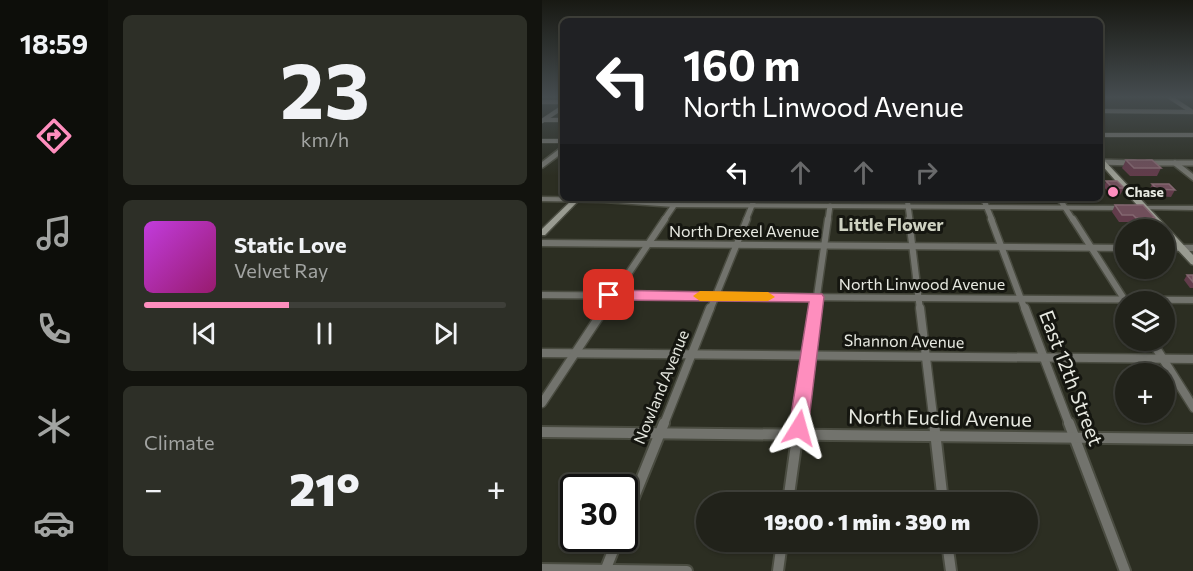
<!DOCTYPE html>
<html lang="en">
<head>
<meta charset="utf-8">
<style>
  body { margin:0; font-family:Commissioner,sans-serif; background:#2d2f27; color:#f1f3f6; height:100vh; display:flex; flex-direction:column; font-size:22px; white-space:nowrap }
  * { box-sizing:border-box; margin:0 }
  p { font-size:20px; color:#a2a4a2 }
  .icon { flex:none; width:33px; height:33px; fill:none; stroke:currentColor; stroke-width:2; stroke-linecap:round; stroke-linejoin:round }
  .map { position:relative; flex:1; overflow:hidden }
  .side { display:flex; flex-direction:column; gap:15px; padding:15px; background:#12130e; width:434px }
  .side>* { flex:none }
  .hud { position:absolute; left:18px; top:18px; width:543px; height:183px; border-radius:9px; box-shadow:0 2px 4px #0004,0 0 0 2px #3e3f39; background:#202124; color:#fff; overflow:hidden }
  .tools { position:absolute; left:573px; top:219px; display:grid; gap:12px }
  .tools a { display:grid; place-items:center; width:60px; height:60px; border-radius:50%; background:#21221a; box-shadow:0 2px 4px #0004,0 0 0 2px #3e3f39; font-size:30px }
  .speed { position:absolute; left:18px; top:474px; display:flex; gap:12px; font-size:30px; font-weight:700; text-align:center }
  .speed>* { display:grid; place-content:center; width:78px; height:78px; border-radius:50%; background:#21221a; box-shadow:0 2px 4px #0004,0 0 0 2px #3e3f39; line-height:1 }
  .speed .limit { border:3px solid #111; border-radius:9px; background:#fff; color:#111 }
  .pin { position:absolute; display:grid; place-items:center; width:51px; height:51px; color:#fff; margin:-26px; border-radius:12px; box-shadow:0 3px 9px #0006 }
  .me { position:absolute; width:66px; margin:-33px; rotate:8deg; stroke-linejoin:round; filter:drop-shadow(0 0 4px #0008) }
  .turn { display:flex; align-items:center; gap:21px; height:126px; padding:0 24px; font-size:27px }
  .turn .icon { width:78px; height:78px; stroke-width:2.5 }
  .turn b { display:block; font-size:42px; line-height:51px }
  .lanes { display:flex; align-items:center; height:57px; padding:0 24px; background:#0003; justify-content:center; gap:30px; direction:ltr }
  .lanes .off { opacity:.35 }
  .big { font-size:45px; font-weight:800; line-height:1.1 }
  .side .card { flex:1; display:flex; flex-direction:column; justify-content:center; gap:9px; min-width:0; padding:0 21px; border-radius:9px; background:#2d2f27 }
  .side .dial { align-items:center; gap:0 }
  .dial b { font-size:78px; line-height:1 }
  .song { display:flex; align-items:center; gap:18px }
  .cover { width:72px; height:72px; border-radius:9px; background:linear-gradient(135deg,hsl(290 70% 55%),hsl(320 70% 35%)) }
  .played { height:6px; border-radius:3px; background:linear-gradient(90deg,#fe8ebe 40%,#3e3f39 40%) }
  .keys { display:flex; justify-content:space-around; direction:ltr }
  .heat { display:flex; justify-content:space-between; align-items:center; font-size:33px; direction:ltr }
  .trip { position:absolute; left:154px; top:492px; width:342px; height:60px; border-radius:30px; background:#21221a; box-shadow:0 2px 4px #0004,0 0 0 2px #3e3f39; font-weight:800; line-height:60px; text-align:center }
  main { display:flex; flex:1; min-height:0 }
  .menu { display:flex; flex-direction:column; width:108px; justify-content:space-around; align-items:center; background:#0d0e0a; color:#a2a4a2 }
  .menu .icon { width:42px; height:42px }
  .menu .current { color:#fe8ebe }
  .menu b { font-size:27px; color:#f1f3f6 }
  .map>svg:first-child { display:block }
  .built { fill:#333623 }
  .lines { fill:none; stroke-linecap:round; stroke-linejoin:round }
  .minor-far4-casing { stroke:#4a4c41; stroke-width:5 }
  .minor-far3-casing { stroke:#4a4c41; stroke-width:8 }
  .minor-far2-casing { stroke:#4a4c41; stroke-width:9 }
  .minor-far1-casing { stroke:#4a4c41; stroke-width:11 }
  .minor-casing { stroke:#4a4c41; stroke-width:14 }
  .tertiary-casing { stroke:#4a4c41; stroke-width:3 }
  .secondary-casing { stroke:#4a4c41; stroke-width:3 }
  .minor-far4 { stroke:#72736d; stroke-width:4 }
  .minor-far3 { stroke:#72736d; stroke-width:5 }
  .minor-far2 { stroke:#72736d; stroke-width:6 }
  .minor-far1 { stroke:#72736d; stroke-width:8 }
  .minor { stroke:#72736d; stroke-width:10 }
  .tertiary { fill:#72736d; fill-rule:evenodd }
  .secondary { fill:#999b91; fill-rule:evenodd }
  .wall { fill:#623c4b }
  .building { fill:#704f5b; stroke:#836770; stroke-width:1.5 }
  .route { fill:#fe8ebe; stroke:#a55c7c; stroke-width:1.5 }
  .slow { fill:#f59e0b }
  .poi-dot { fill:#fe8ebe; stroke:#151610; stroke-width:2 }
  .labels { text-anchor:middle; stroke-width:6; stroke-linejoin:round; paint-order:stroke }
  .far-poi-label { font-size:14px; font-weight:bold; fill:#e7e9e1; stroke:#151610; text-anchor:start }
  .street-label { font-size:16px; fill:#e7e9e1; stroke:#151610 }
  .neighbourhood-label { font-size:18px; font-weight:bold; fill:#cfd2c2; stroke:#151610 }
  .near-street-label { font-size:20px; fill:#e7e9e1; stroke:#151610 }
</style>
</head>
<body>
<main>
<nav class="menu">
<b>18:59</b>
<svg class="icon current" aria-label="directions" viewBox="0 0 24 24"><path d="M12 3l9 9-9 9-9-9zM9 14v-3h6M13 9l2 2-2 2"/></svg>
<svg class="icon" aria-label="music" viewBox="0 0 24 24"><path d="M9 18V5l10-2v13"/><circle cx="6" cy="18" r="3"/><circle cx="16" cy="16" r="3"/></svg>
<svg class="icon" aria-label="phone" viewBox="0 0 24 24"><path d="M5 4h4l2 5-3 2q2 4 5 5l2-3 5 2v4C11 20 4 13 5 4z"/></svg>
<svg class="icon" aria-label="climate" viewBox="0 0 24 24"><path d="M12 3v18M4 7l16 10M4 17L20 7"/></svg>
<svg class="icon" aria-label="car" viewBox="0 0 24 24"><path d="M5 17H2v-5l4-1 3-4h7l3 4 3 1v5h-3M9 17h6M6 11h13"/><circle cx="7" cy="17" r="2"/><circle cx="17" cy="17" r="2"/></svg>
</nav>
<section class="side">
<div class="card dial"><b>23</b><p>km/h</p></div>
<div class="card">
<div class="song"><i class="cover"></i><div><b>Static Love</b><p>Velvet Ray</p></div></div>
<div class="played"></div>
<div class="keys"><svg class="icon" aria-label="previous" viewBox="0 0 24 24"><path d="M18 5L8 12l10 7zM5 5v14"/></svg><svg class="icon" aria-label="pause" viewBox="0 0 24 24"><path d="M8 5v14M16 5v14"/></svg><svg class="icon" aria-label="next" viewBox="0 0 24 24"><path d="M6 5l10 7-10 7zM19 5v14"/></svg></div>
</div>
<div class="card"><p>Climate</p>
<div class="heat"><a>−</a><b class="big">21°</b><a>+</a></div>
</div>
</section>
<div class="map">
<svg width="652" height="571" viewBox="0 0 652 571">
  <rect width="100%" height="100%" fill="#2c2e22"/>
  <!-- built -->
  <polygon class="built" points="217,198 316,198 316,204 215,203"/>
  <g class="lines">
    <!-- minor-far4 casing -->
    <g class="minor-far4-casing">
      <g id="minor-far4">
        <polyline points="626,96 649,111"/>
        <polyline points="0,102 21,102"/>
        <polyline points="558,111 652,112"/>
        <polyline points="3,120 21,120"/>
        <polyline points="0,121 21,107"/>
        <polyline points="558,135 652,135"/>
        <polyline points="0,141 21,141"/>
        <polyline points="18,151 21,149"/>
      </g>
    </g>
    <!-- minor-far3 casing -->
    <g class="minor-far3-casing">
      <g id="minor-far3">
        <polyline points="558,162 592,163"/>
        <polyline points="606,163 652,163"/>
        <polyline points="633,163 652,178"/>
        <polyline points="0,165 20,150"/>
        <polyline points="365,198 368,220"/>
        <polyline points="441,198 450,220"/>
        <polyline points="517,198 531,220"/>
        <polyline points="122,220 137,198"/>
        <polyline points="204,220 213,198"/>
        <polyline points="286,220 288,206"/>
      </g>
    </g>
    <!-- minor-far2 casing -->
    <g class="minor-far2-casing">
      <g id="minor-far2">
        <polyline points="367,219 378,310"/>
        <polyline points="449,219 483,310"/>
        <polyline points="531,219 584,302"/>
        <polyline points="0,243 584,248"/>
        <polyline points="622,248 652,248"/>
        <polyline points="0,295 652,300"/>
        <polyline points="62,310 123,219"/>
        <polyline points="168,310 205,219"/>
        <polyline points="273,310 286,219"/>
      </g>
    </g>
    <!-- minor-far1 casing -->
    <g class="minor-far1-casing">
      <g id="minor-far1">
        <polyline points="378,308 392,424"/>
        <polyline points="483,308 527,424"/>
        <polyline points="609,340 652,408"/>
        <polyline points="0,353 652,359"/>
        <polyline points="0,403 63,308"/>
        <polyline points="122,424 168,308"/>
        <polyline points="257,424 274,308"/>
      </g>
    </g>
    <!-- minor casing -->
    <g class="minor-casing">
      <g id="minor">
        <polyline points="392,423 401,502"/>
        <polyline points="527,423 583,571"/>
        <polyline points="0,432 652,439"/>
        <polyline points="246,502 257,423"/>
        <polyline points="82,522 122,423"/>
        <polyline points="405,542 409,571"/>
        <polyline points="0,569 145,571"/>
        <polyline points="63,571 76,538"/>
        <polyline points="236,571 240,542"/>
      </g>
    </g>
    <!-- tertiary casing -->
    <g class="tertiary-casing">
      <g id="tertiary">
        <polygon points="0,197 62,198 132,203 581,206 584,208 581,210 132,207 62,202 0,201"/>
        <polygon points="597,206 652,206 652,210 595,209 595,207"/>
      </g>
    </g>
    <!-- secondary casing -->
    <g class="secondary-casing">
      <g id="secondary">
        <polygon points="558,157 560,158 652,256 652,265 649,264 622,235 622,230 617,230 558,163"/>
        <polygon points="32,198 39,198 3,235 0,235 0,229"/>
      </g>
    </g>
    <!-- minor-far4 -->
    <use href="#minor-far4" class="minor-far4"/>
    <!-- minor-far3 -->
    <use href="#minor-far3" class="minor-far3"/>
    <!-- minor-far2 -->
    <use href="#minor-far2" class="minor-far2"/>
    <!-- minor-far1 -->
    <use href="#minor-far1" class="minor-far1"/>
    <!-- minor -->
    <use href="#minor" class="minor"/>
    <!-- tertiary -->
    <use href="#tertiary" class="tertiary"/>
    <!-- secondary -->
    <use href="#secondary" class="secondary"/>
  </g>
  <!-- wall -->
  <g class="wall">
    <polygon points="584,160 619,168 615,176 588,176 580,168"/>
    <polygon points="564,181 582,188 578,195 568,195 562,187"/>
    <polygon points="610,184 633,190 629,197 612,196 607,191"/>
    <polygon points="573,205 613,218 609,225 590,225 588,222 577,222 570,212"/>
    <polygon points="645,275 651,275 651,288 648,288 642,280"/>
  </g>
  <!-- building -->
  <g class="building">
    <polygon points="584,160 610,160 619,168 592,168"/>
    <polygon points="564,181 575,181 582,188 571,188"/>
    <polygon points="610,184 627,184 633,190 615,189"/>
    <polygon points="573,205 601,205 613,218 594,218 591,215 580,215"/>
    <polygon points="645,275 651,275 651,282"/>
  </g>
  <!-- sky -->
  <linearGradient id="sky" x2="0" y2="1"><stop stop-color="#181913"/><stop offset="0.55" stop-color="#454c4f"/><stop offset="1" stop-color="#454c4f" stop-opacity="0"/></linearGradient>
  <rect width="652" height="176" fill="url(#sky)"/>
  <!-- route -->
  <polygon class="route" points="67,290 280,294 282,297 266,428 263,434 257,437 250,434 247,428 267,302 67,300 60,295"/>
  <!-- slow -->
  <polygon class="slow" points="158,291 226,292 233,297 226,301 158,301 151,296"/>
  <!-- markers -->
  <circle class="poi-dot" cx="571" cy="192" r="6"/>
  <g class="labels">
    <!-- far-poi labels -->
    <g class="far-poi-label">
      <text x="583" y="197">Chase</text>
    </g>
    <!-- street labels -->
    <g class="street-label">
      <text x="202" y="237">North Drexel Avenue</text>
      <text x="380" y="290">North Linwood Avenue</text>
      <text transform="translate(362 341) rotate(1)" y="6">Shannon Avenue</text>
      <text transform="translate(119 387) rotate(-68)" y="6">Nowland Avenue</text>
    </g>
    <!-- neighbourhood labels -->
    <g class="neighbourhood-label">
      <text x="349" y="231">Little Flower</text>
    </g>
    <!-- near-street labels -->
    <g class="near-street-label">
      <text transform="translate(529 378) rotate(69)" y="7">East 12th Street</text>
      <text transform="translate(398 418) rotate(1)" y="7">North Euclid Avenue</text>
    </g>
  </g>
</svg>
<div class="tools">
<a><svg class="icon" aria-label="sound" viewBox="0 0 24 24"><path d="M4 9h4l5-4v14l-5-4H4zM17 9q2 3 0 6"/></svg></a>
<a><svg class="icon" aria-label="layers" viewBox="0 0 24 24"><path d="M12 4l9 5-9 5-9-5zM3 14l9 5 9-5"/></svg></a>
<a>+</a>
</div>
<div class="speed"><div class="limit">30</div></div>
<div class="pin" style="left:67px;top:295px;background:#d93025"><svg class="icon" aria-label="arrive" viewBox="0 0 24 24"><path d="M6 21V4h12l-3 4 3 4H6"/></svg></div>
<svg class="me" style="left:257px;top:428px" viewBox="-20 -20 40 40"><path d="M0-17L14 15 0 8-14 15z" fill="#fe8ebe" stroke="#fff" stroke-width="4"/></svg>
<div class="trip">19:00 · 1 min · 390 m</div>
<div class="hud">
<div class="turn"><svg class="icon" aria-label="left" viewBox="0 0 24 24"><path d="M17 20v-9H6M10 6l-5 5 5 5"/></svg><div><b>160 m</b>North Linwood Avenue</div></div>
<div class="lanes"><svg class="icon" aria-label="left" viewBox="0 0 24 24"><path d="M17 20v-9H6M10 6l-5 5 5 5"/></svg><svg class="icon off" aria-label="ahead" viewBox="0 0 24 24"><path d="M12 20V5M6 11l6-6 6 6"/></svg><svg class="icon off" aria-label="ahead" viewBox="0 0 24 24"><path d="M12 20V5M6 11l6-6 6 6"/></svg><svg class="icon off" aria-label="right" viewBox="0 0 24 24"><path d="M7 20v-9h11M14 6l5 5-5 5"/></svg></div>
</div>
</div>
</main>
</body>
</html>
